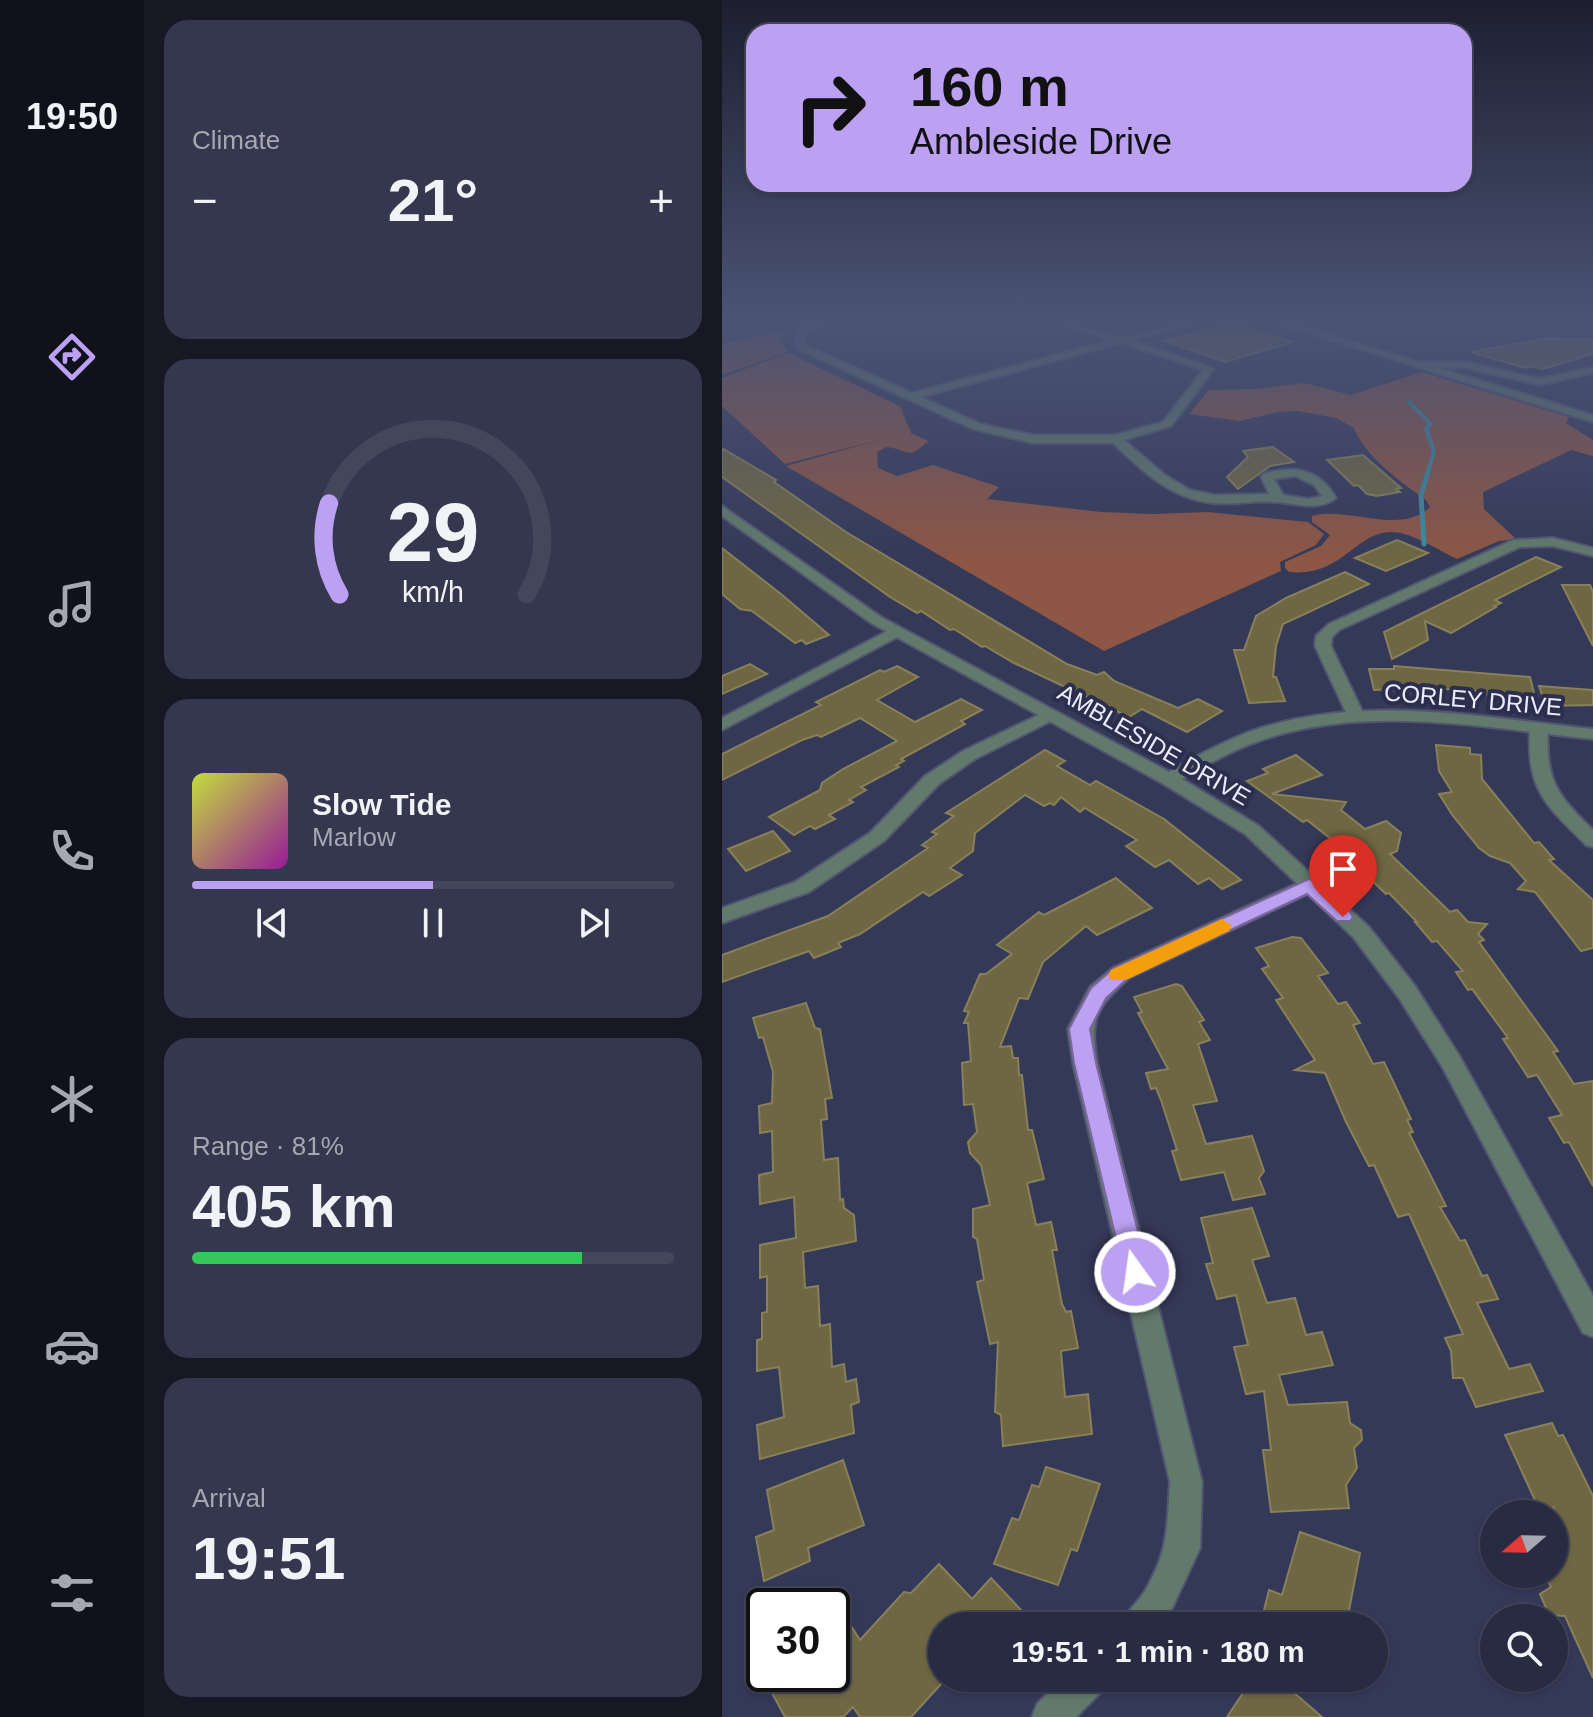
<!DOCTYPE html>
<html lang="en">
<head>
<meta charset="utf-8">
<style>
  body { margin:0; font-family:Helvetica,sans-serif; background:#34374d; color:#f1f3f6; height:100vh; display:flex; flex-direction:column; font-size:30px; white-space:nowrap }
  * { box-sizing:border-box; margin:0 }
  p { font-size:26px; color:#a5a7b2 }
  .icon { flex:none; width:44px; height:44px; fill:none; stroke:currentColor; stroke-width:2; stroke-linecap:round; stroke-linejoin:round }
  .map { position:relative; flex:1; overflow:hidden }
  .sheet { display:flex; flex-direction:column; gap:20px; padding:20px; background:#161824; width:578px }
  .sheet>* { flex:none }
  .top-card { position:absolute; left:24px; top:24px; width:726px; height:168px; border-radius:24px; box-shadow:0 2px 6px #0004,0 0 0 2px #44475b; background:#bca0f2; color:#111; overflow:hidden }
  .needle { width:52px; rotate:250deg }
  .fabs { position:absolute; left:758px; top:1500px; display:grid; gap:16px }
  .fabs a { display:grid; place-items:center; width:88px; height:88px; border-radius:50%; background:#282b42; box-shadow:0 2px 6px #0004,0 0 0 2px #44475b; font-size:40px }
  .speed { position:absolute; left:24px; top:1588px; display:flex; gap:16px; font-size:40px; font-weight:700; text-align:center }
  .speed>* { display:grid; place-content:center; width:104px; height:104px; border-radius:50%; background:#282b42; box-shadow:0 2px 6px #0004,0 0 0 2px #44475b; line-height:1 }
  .speed .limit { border:4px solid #111; border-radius:12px; background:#fff; color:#111 }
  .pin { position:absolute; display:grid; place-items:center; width:68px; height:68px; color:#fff; margin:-82px -34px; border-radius:50% 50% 50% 0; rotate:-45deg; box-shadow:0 0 8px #0007 }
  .pin .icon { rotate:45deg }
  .me { position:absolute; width:88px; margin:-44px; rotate:346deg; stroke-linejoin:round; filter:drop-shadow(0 0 6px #0008) }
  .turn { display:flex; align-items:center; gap:28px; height:168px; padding:0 32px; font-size:36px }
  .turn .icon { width:104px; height:104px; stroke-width:2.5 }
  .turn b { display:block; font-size:56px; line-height:68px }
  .big { font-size:60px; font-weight:600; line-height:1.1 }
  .sheet .widget { flex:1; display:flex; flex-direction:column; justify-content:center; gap:12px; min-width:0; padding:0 28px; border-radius:24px; background:#34374d }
  .sheet .dial { align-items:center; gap:0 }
  .dial svg { height:208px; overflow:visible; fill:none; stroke:#44475b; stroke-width:7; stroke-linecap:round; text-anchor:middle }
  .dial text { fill:#f1f3f6; stroke:none }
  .song { display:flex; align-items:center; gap:24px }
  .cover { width:96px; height:96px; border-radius:12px; background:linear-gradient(135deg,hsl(70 70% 55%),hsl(300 70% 35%)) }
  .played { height:8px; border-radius:4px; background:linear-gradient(90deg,#bca0f2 50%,#44475b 50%) }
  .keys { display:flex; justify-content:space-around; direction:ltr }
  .heat { display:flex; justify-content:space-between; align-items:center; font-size:44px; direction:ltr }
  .charge { height:12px; border-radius:6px; background:linear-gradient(90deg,#34c759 81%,#44475b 0) }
  .trip { position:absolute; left:206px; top:1612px; width:460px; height:80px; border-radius:40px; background:#282b42; box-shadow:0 2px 6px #0004,0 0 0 2px #44475b; font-weight:600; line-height:80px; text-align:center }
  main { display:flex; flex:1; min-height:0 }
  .tabs { display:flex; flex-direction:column; width:144px; justify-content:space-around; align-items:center; background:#10111a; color:#a5a7b2 }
  .tabs .icon { width:56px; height:56px }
  .tabs .selected { color:#bca0f2 }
  .tabs b { font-size:36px; color:#f1f3f6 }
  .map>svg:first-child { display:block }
  .green { fill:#8d5645 }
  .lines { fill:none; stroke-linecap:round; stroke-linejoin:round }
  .stream-far1 { stroke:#3d8ba0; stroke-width:4 }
  .stream { stroke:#3d8ba0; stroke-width:5 }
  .building { fill:#6e6742; stroke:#88805a; stroke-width:2 }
  .minor-casing { stroke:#525672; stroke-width:4 }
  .tertiary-casing { stroke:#525672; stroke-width:4 }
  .minor { fill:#617a6b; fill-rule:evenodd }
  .tertiary { fill:#617a6b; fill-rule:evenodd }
  .route { fill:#bca0f2; stroke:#7a689d; stroke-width:2 }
  .slow { fill:#f59e0b }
  .labels { text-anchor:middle; stroke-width:8; stroke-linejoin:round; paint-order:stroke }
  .street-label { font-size:24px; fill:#eaedfd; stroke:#2b2e4d }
</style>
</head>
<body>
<main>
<nav class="tabs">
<b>19:50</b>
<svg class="icon selected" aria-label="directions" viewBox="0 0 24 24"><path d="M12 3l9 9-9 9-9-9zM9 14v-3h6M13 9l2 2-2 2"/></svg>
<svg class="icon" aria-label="music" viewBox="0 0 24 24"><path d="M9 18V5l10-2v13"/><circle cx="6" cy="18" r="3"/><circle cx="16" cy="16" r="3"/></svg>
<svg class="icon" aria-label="phone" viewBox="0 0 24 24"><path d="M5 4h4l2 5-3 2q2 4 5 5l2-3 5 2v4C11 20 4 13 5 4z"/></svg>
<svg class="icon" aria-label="climate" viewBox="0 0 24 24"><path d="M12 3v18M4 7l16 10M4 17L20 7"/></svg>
<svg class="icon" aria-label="car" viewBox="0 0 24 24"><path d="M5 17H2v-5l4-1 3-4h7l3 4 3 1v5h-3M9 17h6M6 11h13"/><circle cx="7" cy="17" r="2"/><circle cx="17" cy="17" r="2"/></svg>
<svg class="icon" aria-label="filters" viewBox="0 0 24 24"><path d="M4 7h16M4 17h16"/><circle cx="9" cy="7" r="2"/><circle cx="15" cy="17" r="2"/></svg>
</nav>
<section class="sheet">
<div class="widget"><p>Climate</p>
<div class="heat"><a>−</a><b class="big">21°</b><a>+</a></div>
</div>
<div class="widget dial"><svg viewBox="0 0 100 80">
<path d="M14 69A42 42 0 1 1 86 69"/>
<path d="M14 69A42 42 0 0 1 10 34" stroke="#bca0f2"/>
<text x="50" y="56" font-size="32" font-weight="700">29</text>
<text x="50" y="72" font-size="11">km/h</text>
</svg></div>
<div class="widget">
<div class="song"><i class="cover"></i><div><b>Slow Tide</b><p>Marlow</p></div></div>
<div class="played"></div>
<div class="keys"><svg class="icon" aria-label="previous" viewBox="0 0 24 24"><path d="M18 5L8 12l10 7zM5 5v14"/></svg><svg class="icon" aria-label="pause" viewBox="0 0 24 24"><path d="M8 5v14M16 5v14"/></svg><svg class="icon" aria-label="next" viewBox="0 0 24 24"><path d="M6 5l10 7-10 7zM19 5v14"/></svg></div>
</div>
<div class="widget"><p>Range · 81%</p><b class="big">405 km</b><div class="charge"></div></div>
<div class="widget"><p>Arrival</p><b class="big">19:51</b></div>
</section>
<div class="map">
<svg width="871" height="1717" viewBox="0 0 871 1717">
  <rect width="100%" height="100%" fill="#353958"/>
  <!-- green -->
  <g class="green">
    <polygon points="72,329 60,334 58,340 66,352 0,375 0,344"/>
    <path d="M66,353L178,406L189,433L206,441C185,461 188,450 165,447L155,452L156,468L175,476L211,465L277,487L265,499L379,512L431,514L486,512L586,522L602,534L594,545L558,562L559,571L382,651L64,466L161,439L63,464L0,406V378Z"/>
    <path d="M700,372L847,417L844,423L871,440V456L849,450L761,492L762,509L794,539L777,541L735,559C718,551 697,537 679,533C635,524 624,578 567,572L563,568V562L599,546L608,535L590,522V516C625,506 678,536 708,507L704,500C679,482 643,457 632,428L614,418L575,411L555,412L518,421L467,414L487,390L535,389L582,383L629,395Z"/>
  </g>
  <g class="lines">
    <!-- stream-far1 -->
    <polyline class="stream-far1" points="687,402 709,424 704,428 712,452 705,474"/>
    <!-- stream -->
    <polyline class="stream" points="702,544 699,495 706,472"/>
  </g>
  <!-- building -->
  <g class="building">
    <polygon points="510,323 571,342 503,362 443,341"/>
    <polygon points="827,338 871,340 871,354 821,369 809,366 803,368 749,352"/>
    <polygon points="551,447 572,462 548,466 516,489 505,477 526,457 521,451"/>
    <polygon points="0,448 54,480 52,482 124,532 345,664 375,675 382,672 392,681 456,708 476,699 500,711 465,732 420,709 407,717 292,663 263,646 260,647 232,629 228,630 199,611 195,613 168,597 0,477"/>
    <polygon points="641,455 679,488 674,489 678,492 655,496 645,494 636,485 632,486 605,460"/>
    <polygon points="675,540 706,553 664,571 633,558"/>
    <polygon points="0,548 59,594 107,635 84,644 80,640 73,643 30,611 18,609 0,594"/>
    <polygon points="814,557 839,567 773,600 779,603 772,606 774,607 729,633 703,621 706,640 670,659 662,632"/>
    <polygon points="623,572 647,584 561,624 554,646 551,677 554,677 563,701 527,703 512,650 522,650 534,616 564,598"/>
    <polygon points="840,585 868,585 871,592 871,646"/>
    <polygon points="28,664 45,674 0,694 0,676"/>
    <polygon points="175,666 196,677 155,700 193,722 239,699 260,710 239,721 243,724 179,759 182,761 174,765 177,767 139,787 144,790 127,800 131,802 107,815 113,819 93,829 88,826 72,835 47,817 98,790 100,783 121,769 175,741 138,718 99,737 95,735 80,740 0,780 0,754 99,705 94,702 158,670 162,672"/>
    <polygon points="672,666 808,677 814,701 766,698 765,692 710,688 652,690 647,669 672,669"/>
    <polygon points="817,686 871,690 871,705 824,706"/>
    <polygon points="714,745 748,748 748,754 759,755 760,779 808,838 812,843 817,842 832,859 827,860 871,900 871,948 859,951 813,892 796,889 804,881 788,863 768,856 757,848 731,816 717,794 730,792 717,771"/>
    <polygon points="323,750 343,761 335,766 368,785 374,781 442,819 519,880 500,889 487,878 476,884 447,860 433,867 404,846 415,840 363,808 358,812 339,797 332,805 328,803 322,806 303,795 253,833 251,851 228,868 240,875 207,896 201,892 138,934 116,943 119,947 92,958 87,951 0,982 0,955 106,916 206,848 200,845 215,834 210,832 232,816 224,813"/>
    <polygon points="574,755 600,775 550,794 624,802 619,810 643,829 664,821 679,833 675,851 668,854 728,912 735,910 746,922 765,924 756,934 762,940 757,942 836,1051 831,1052 852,1084 871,1081 871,1186 847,1142 842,1143 827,1118 840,1115 815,1075 806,1077 781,1039 786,1038 750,989 746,990 734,972 741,971 715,941 710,942 693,922 695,922 667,893 664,894 625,857 629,855 585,820 581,822 525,781 546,773 541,769"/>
    <polygon points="51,831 68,851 24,871 6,849"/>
    <polygon points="394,878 430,908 375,935 364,926 321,962 306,999 297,998 278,1047 289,1046 291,1058 296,1058 297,1075 300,1075 306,1130 310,1130 322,1179 305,1183 314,1225 329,1222 335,1250 330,1250 340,1304 344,1312 349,1311 356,1348 339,1351 343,1397 366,1394 370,1434 281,1446 279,1415 273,1412 276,1342 268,1344 255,1282 262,1280 255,1239 251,1237 251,1209 268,1205 259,1165 248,1153 246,1142 255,1132 251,1104 242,1105 240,1063 249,1061 246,1023 242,1023 247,1012 242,1011 258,974 264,974 290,954 275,945 317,912 322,915"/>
    <polygon points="570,937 579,938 606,973 596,976 616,1004 624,1002 638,1023 631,1025 651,1064 662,1062 689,1119 685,1120 691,1132 687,1133 724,1206 718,1207 738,1241 743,1240 760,1276 765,1275 776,1299 755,1303 787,1369 808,1364 821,1391 754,1407 741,1378 731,1378 729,1351 723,1338 741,1334 687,1214 676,1217 652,1165 647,1166 624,1122 603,1073 573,1070 593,1060 554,1000 561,998 540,969 547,966 534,948"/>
    <polygon points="454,984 460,986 482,1020 477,1022 488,1040 476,1044 495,1101 471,1105 484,1144 530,1136 542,1171 537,1178 543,1194 511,1200 502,1172 459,1180 450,1151 455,1150 439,1100 434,1088 429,1089 424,1073 446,1069 416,1013 420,1012 412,997"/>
    <polygon points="84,1003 93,1028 98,1029 110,1098 103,1099 105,1119 99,1120 102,1160 116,1158 118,1200 121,1199 122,1208 132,1215 134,1241 81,1252 83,1288 96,1286 98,1326 108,1324 110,1367 122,1364 124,1382 134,1379 137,1402 129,1405 132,1433 38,1459 35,1425 62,1417 57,1367 35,1371 35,1340 40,1339 40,1313 45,1312 45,1276 38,1278 38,1245 74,1238 72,1197 38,1204 37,1175 51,1172 50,1131 38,1133 37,1106 50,1103 51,1072 41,1037 37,1038 31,1018"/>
    <polygon points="530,1208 547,1256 530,1260 545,1303 573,1298 584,1335 600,1332 611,1365 557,1375 566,1405 625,1402 628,1423 639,1430 640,1440 632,1448 635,1468 624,1485 627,1508 549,1512 541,1450 549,1450 542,1391 524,1394 512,1347 526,1345 514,1295 495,1299 484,1264 491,1263 479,1218"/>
    <polygon points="830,1423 836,1436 841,1435 871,1496 871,1678 843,1616 827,1615 818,1594 829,1587 823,1574 832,1574 832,1507 818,1511 783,1435"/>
    <polygon points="121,1460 142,1525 86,1548 88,1561 42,1581 34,1537 52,1530 45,1490"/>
    <polygon points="324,1467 378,1484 355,1551 349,1549 336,1585 272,1564 290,1518 297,1520 310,1485 317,1487"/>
    <polygon points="578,1532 638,1553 624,1626 538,1626 547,1590 560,1595"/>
    <polygon points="217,1564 250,1599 269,1578 300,1611 287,1626 220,1626 220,1683 189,1717 138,1717 131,1707 121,1717 63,1717 50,1693 72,1674 110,1674 110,1641 129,1626 138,1640 182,1592 189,1593"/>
    <polygon points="531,1678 555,1678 600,1717 505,1717"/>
  </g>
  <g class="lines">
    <!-- minor casing -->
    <g class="minor-casing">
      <g id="minor">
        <path d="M111,321L85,333L82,340L86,346L190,393L389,340L331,321C355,321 376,335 399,337C421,338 453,321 480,321L411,340L492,369L449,426L402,440L443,475L468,490L492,495L547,494L539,477L541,474C571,465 597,468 614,498C596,512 574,503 553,502C533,500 512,505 491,503C449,499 419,470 391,443H311L251,429L78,350L72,340C80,322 93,321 111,321ZM400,343L481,370L441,422L393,435H311L259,424L199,397ZM573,476L592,485L600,496L587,499L561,495L552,479Z"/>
        <polygon points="697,362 744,362 818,379 871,367 871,373 818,385 744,368 693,367 692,365"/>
        <polygon points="831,538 871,548 871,556 831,546 798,547 617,630 610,637 609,646 643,717 640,721 628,721 593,646 594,636 607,624 791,540"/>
        <polygon points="175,626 183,631 181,634 0,730 0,718"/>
        <polygon points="327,710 336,715 333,719 253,759 217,784 162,841 87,892 0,923 0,908 73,882 148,833 203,776 241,751"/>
        <path d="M817,723L826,728C823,780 835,795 871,830V847L864,845C823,804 804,790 808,728Z"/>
        <path d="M587,878L597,885L594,890L407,978C373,1009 368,1018 375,1063L480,1482L478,1548L446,1617L438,1626H398C404,1611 415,1604 423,1591C447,1550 445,1527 448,1482L351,1063L346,1029L368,987L391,968Z"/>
        <polygon points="341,1678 385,1678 380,1691 354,1717 310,1717 315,1704"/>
      </g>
    </g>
    <!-- tertiary casing -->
    <g class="tertiary-casing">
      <g id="tertiary">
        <polygon points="548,321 563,321 871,415 871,422"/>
        <path d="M0,506L159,617L447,772C472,757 497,744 524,733C635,692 757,717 871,729V739C762,728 644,703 537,741C510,750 485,765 460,779L537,826L647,927L693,986L738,1057L871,1296V1337L861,1333L721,1068L677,998L631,937L523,834L440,783L149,623L0,516Z"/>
      </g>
    </g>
    <!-- minor -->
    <use href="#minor" class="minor"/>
    <!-- tertiary -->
    <use href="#tertiary" class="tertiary"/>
  </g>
  <!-- sky -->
  <linearGradient id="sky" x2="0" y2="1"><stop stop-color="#1d1f30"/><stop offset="0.57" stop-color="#4b5475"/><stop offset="1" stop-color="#4b5475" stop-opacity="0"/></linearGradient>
  <rect width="871" height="561" fill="url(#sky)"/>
  <!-- route -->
  <polygon class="route" points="587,879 594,881 628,912 631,917 628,921 615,921 585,894 406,978 384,998 368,1029 374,1063 426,1272 422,1280 413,1283 404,1280 352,1063 347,1029 369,988 392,968"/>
  <!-- slow -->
  <polygon class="slow" points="500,919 510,926 507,931 404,980 389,980 386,975 389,970"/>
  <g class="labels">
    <!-- street labels -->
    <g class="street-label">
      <text transform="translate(751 700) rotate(5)" y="8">CORLEY DRIVE</text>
      <text transform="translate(432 745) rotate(30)" y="8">AMBLESIDE DRIVE</text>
    </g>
  </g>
</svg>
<div class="fabs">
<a><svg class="needle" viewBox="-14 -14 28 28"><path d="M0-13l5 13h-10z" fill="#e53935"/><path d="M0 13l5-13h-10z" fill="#a5a7b2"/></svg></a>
<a><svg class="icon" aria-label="search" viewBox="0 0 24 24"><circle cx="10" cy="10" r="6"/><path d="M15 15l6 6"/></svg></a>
</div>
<div class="speed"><div class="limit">30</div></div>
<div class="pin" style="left:621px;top:917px;background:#d93025"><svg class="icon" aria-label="arrive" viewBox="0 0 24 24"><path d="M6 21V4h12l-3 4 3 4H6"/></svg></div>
<svg class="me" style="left:413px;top:1272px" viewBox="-20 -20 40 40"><circle r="17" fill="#bca0f2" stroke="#fff" stroke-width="3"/><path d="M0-11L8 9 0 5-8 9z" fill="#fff"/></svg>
<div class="trip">19:51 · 1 min · 180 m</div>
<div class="top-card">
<div class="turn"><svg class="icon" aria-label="right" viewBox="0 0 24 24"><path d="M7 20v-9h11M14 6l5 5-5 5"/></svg><div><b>160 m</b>Ambleside Drive</div></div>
</div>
</div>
</main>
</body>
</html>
